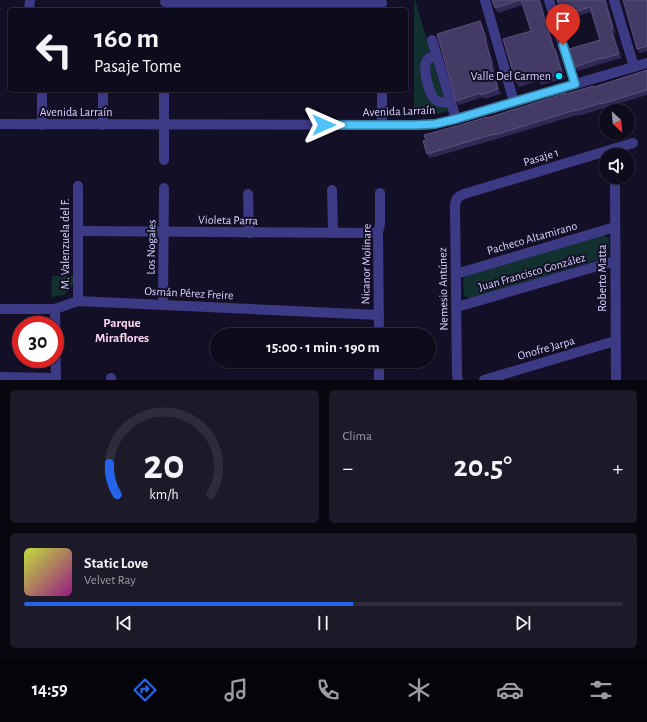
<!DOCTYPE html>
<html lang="es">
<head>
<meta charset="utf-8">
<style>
  body { margin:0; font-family:"Alegreya Sans",sans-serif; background:#1c1929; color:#f1f3f6; height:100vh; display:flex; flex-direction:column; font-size:15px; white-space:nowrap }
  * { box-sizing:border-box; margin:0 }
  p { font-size:13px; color:#9b9ba3 }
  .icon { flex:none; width:22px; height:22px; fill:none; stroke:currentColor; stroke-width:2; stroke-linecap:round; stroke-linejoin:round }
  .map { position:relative; height:380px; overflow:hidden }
  .panel { display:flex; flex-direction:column; gap:10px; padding:10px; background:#08060f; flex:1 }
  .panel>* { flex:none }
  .banner { position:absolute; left:8px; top:8px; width:400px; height:84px; border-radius:4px; box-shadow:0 1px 3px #0004,0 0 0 1px #2e2b3b; background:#0e0b1c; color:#f1f3f6; overflow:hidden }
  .needle { width:26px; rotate:154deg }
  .buttons { position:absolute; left:599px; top:104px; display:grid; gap:8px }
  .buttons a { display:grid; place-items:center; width:36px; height:36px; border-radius:50%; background:#0e0b1c; box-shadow:0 1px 3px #0004,0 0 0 1px #2e2b3b; font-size:20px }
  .speed { position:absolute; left:12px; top:316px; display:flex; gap:8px; font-size:20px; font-weight:700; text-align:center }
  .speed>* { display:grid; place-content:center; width:52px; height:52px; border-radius:50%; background:#0e0b1c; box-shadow:0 1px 3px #0004,0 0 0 1px #2e2b3b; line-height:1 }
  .speed .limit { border:6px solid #d22; background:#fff; color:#111 }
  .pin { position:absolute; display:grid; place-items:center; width:34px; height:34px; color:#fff; margin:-41px -17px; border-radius:50% 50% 50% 0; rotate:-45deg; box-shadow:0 0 4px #0007 }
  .pin .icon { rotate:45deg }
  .me { position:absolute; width:44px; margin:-22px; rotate:90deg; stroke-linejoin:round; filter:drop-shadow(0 0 3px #0008) }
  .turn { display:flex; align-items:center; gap:14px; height:84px; padding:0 20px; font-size:18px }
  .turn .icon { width:52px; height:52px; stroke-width:2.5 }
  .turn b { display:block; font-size:28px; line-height:34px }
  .big { font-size:30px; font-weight:700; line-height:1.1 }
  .panel .card { flex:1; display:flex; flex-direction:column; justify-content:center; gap:6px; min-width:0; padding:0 14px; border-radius:6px; background:#1c1929 }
  .panel .dial { align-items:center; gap:0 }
  .dial svg { height:104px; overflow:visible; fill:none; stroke:#2e2b3b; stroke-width:7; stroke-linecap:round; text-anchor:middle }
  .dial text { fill:#f1f3f6; stroke:none }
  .song { display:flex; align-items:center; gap:12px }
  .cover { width:48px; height:48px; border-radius:6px; background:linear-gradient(135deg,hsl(70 70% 55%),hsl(310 70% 35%)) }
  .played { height:4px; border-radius:2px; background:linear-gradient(90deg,#2563eb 55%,#2e2b3b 55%) }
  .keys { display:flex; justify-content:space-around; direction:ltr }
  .heat { display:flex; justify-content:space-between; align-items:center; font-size:22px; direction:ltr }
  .panel .tiles { flex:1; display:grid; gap:10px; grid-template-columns:1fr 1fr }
  .card:last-child { grid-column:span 2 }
  .trip { position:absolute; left:210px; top:328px; width:226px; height:40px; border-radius:20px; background:#0e0b1c; box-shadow:0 1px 3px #0004,0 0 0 1px #2e2b3b; font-weight:700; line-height:40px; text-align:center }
  .tabs { display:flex; height:64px; justify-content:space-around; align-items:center; background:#06040b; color:#9b9ba3 }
  .tabs .icon { width:28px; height:28px }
  .tabs .active { color:#2563eb }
  .tabs b { font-size:18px; color:#f1f3f6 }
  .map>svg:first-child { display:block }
  .green { fill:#12302f }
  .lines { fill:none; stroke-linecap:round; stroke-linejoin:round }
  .street { stroke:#3d3a85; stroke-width:10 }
  .wall { fill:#312854 }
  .shaded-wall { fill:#1d163a }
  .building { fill:#433a66; stroke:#5a527e }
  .route-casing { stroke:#337fa1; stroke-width:10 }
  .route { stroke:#4fc3f7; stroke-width:7 }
  .poi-dot { fill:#00e5ff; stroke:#130f26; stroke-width:1.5 }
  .labels { text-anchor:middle; stroke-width:4; stroke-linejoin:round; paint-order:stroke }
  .poi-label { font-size:12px; fill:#d9d4ff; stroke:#130f26; text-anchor:end }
  .street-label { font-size:12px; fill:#d9d4ff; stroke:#130f26 }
  .neighbourhood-label { font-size:13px; font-weight:bold; fill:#ffd6f0; stroke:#130f26 }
</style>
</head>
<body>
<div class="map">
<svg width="647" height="380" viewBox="0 0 647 380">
  <rect width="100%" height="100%" fill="#130f26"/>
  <!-- green -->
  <g class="green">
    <polygon points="414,0 415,0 448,111 433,115 414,113"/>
    <polygon points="603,235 609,238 608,257 470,299 464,295 463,279 466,276"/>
    <polygon points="52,276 76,276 73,284 64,295 51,297"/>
  </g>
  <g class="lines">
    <!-- street -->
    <g class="street">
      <polyline points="485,0 514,102"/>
      <polyline points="549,0 575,84"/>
      <polyline points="614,0 634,67"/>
      <polyline points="165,2 382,3"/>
      <polyline points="29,10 30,0"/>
      <polyline points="432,40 456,119"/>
      <path d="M437,56C434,57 430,57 428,59C421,65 429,96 436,100C440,103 447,103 451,103"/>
      <polyline points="103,90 103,125"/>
      <polyline points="0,124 425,125 435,124 456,119 647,63"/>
      <polyline points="42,125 42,90"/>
      <polyline points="382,125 382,90"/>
      <polyline points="164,160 164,90"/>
      <polyline points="615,177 616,380"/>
      <polyline points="78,186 78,301"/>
      <polyline points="332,190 333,233"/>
      <polyline points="248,194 249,233"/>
      <polyline points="78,231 378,233"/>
      <polyline points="456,274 615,227"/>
      <polyline points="163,305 164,188"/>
      <polyline points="457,307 615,261"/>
      <polyline points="0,309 55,309 78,301 379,315"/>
      <polyline points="55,309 56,380"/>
      <polyline points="379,335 378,233 380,224 380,193"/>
      <polyline points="379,361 379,380"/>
      <polyline points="0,377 56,378"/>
      <polyline points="111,378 111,380"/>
      <path d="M458,380L457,375L455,206C455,200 458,196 464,194L633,143"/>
      <polyline points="484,380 615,341"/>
    </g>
  </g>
  <!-- wall -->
  <g class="wall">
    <polygon points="492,0 541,0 555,49 559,54 566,78 541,85 539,81 519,87 516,82 531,31 523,5 498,13 495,8"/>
    <polygon points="606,0 616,33 614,33 622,58 604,63 578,71 575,67 600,40 591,12 565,20 562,16"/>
    <polygon points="647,0 647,51 640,53 637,49"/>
    <polygon points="480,21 483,26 489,43 488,43 495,68 494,68 501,94 484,99 483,97 459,105 456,101"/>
    <polygon points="647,70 647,95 604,108 578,116 577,115 497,139 430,158 427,154 426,140 460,125 594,87"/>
  </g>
  <!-- shaded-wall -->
  <g class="shaded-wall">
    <polygon points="539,0 541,0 556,51 555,49 559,54 566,78 562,73 554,49"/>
    <polygon points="605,0 606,0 616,33 613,28"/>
    <polygon points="480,21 483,26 489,43 486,39"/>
    <polygon points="611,29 614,33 622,58 619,54"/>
    <polygon points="485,39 488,43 495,68 492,64"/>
    <polygon points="491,64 494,68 501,94 498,89"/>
  </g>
  <!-- building -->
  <g class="building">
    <polygon points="492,0 520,0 495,8"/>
    <polygon points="521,0 539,0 554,49 555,49 562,73 538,80 537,76 516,82 503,39 531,31"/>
    <polygon points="557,0 605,0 613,28 611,29 619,54 601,59 601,58 575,67 569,49 600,40 590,7 562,16"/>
    <polygon points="623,0 647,0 647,46 637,49"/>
    <polygon points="480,21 486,39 485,39 492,64 491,64 498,89 481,95 480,93 456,101 444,58 437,34"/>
    <polygon points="647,70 647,90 601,104 601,103 575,111 575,110 495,135 494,134 427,154 423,141 426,140 424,135 460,125 487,117 487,118 566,93 566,94 593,86 594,87"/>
  </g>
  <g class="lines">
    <!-- route casing -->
    <g class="route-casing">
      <polyline id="route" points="324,125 415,125 435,124 456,119 575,84 563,45"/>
    </g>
    <!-- route -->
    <use href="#route" class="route"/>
  </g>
  <!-- markers -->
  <circle class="poi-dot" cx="559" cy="76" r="4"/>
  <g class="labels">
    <!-- poi labels -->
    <g class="poi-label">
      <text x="551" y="80">Valle Del Carmen</text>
    </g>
    <!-- street labels -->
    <g class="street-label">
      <text transform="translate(399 111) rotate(-2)" y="4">Avenida Larraín</text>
      <text x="76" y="116">Avenida Larraín</text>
      <text transform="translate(541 157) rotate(-17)" y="4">Pasaje 1</text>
      <text transform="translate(228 220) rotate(1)" y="4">Violeta Parra</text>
      <text transform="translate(532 238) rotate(-16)" y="4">Pacheco Altamirano</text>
      <text transform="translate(65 244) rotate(-90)" y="4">M. Valenzuela del F.</text>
      <text transform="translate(151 247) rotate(-89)" y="4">Los Nogales</text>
      <text transform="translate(366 264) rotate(-89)" y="4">Nicanor Molinare</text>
      <text transform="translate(532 272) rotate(-16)" y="4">Juan Francisco González</text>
      <text transform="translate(602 278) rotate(-90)" y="4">Roberto Matta</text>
      <text transform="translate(443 289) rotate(-91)" y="4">Nemesio Antúnez</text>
      <text transform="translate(189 293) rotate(3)" y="4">Osmán Pérez Freire</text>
      <text transform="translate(546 348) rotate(-16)" y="4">Onofre Jarpa</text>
    </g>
    <!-- neighbourhood labels -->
    <g class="neighbourhood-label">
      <text x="122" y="327">Parque<tspan x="122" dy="15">Miraflores</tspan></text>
    </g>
  </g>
</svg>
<div class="buttons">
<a><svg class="needle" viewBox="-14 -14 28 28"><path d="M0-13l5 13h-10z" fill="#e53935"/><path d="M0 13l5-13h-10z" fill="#9b9ba3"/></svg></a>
<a><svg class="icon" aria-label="sound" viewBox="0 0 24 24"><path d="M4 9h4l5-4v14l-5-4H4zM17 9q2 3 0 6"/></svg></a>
</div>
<div class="speed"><div class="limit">30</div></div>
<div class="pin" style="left:563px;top:45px;background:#d93025"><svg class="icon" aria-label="arrive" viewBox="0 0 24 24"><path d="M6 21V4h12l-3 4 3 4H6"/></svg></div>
<svg class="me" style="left:324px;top:125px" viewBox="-20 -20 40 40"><path d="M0-17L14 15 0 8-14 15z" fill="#4fc3f7" stroke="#fff" stroke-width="4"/></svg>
<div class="trip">15:00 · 1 min · 190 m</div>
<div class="banner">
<div class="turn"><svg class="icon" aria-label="left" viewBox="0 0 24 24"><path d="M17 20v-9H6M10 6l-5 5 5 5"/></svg><div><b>160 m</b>Pasaje Tome</div></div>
</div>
</div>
<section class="panel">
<div class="tiles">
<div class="card dial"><svg viewBox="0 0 100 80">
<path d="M14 69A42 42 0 1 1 86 69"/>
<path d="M14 69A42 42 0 0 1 8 45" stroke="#2563eb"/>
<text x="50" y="56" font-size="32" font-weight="700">20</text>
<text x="50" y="72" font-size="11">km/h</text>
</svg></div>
<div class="card"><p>Clima</p>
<div class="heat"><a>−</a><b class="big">20.5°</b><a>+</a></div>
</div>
<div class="card">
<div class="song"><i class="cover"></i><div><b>Static Love</b><p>Velvet Ray</p></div></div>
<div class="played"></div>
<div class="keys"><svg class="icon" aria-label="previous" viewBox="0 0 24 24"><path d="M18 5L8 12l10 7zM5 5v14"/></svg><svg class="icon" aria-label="pause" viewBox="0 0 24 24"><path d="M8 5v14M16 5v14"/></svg><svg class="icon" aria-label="next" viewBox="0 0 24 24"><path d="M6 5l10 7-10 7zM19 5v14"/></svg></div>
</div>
</div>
</section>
<nav class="tabs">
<b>14:59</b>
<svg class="icon active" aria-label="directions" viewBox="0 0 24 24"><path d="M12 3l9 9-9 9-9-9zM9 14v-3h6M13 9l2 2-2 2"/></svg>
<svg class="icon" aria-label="music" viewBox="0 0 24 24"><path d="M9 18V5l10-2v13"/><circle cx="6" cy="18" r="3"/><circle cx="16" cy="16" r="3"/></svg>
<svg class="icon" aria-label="phone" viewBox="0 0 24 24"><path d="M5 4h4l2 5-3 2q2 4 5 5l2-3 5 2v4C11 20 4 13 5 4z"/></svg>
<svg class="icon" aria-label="climate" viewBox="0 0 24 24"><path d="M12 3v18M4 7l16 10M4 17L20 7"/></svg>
<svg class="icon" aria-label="car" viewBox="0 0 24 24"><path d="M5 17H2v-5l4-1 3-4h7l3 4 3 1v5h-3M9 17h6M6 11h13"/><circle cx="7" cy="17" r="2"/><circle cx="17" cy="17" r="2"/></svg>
<svg class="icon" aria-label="filters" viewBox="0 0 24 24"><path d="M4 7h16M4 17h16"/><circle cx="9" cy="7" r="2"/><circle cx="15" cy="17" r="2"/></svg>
</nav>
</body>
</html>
